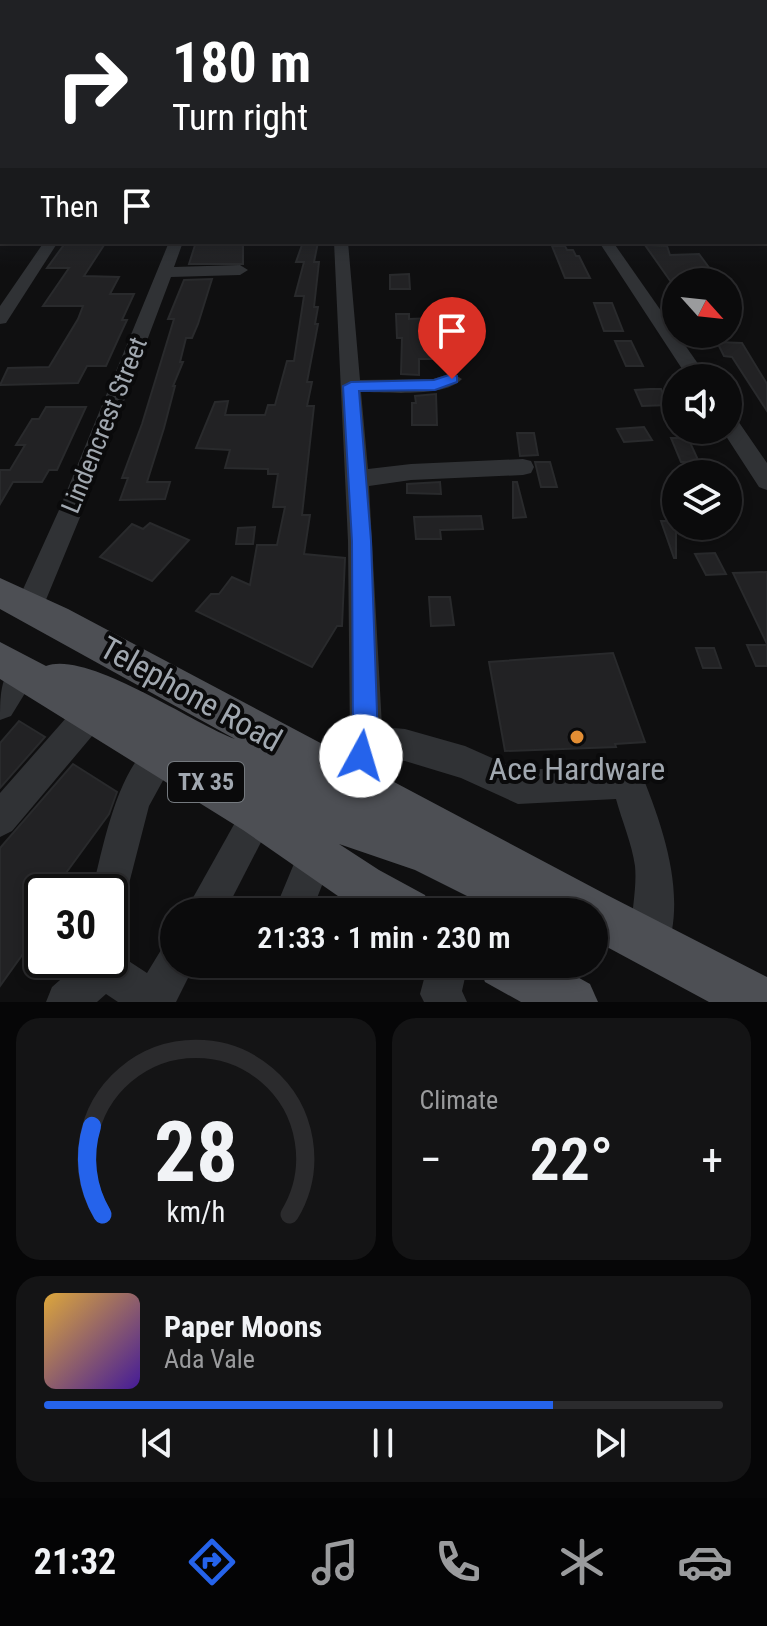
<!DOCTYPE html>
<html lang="en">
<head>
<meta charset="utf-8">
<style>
  body { margin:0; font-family:"Roboto Condensed",sans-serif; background:#141415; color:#f1f3f6; height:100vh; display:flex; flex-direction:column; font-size:30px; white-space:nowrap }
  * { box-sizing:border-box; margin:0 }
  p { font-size:26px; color:#9a9b9d }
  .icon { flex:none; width:44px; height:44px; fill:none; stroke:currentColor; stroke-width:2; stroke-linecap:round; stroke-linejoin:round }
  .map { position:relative; height:1002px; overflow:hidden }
  .side { display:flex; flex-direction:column; gap:16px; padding:16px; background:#060607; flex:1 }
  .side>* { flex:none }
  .top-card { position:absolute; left:0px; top:0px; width:768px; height:244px; box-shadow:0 4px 12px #0003,0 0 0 2px #2b2b2d; background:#202124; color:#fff; overflow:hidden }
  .needle { width:52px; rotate:117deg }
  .controls { position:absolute; left:662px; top:268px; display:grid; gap:16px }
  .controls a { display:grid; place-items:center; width:80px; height:80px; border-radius:50%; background:#0b0b0c; box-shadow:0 4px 12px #0003,0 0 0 2px #2b2b2d; font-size:40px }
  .speed { position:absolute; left:24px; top:874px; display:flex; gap:16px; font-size:40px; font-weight:700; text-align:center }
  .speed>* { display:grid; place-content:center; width:104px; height:104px; border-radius:50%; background:#0b0b0c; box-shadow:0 4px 12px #0003,0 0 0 2px #2b2b2d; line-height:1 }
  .speed .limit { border:4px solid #111; border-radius:12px; background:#fff; color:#111 }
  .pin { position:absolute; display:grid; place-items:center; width:68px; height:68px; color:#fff; margin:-82px -34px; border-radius:50% 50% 50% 0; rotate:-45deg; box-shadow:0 0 8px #0007 }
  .pin .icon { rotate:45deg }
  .me { position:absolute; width:88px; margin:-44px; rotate:6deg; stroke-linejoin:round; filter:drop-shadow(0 0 6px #0008) }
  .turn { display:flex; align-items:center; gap:28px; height:168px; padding:0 40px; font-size:36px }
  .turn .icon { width:104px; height:104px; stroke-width:2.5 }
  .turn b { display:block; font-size:56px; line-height:68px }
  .then { display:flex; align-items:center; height:76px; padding:0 40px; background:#0003; gap:16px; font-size:30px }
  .big { font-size:60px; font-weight:600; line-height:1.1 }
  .side .widget { flex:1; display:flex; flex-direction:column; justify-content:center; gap:12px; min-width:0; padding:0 28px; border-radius:24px; background:#141415 }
  .side .dial { align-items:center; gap:0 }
  .dial svg { height:208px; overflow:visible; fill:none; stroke:#2b2b2d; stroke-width:7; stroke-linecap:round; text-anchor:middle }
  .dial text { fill:#f1f3f6; stroke:none }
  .song { display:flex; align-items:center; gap:24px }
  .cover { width:96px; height:96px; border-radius:12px; background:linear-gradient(135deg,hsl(40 70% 55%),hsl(260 70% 35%)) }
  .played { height:8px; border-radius:4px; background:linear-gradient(90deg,#2563eb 75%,#2b2b2d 75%) }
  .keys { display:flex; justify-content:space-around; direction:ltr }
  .heat { display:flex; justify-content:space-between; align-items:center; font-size:44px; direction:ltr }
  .side .tiles { flex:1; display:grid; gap:16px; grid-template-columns:1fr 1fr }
  .widget:last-child { grid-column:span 2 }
  .trip { position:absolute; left:160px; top:898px; width:448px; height:80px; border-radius:40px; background:#0b0b0c; box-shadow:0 4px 12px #0003,0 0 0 2px #2b2b2d; font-weight:600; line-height:80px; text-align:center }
  .tabs { display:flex; height:128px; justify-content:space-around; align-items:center; background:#040405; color:#9a9b9d }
  .tabs .icon { width:56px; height:56px }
  .tabs .current { color:#2563eb }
  .tabs b { font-size:36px; color:#f1f3f6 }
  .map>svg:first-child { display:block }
  .building { fill:#222224; stroke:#292a2c; stroke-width:2 }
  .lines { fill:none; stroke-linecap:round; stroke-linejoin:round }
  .minor { fill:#303235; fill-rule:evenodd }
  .major { fill:#4d4f54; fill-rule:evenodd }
  .route { fill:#2563eb; stroke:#184099; stroke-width:2 }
  .poi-dot { fill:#e38e34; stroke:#0a0a0b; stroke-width:3 }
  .labels { text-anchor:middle; stroke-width:8; stroke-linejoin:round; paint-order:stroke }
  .shield { fill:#0a0a0b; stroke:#74797e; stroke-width:2 }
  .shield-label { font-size:24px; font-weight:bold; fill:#a1a8b0 }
  .street-label { font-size:26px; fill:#a1a8b0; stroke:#0a0a0b }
  .near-street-label { font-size:32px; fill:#a1a8b0; stroke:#0a0a0b }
  .near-poi-label { font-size:32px; fill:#a1a8b0; stroke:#0a0a0b }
</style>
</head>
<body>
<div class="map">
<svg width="767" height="1002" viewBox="0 0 767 1002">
  <rect width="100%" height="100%" fill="#0f0f10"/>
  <!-- building -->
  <g class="building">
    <polygon points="66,242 106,242 84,276 119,277 110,294 134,294 122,320 127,320 120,335 106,366 87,366 78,383 0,385 8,368 49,367 78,319 83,306 43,306 69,268 47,268"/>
    <polygon points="196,242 243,242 243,264 189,264"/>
    <polygon points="303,242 318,242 314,262 319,262 314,307 318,307 315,324 318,324 307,382 312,382 307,406 314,406 302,515 310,515 304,554 345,558 342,626 337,626 312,667 196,611 211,594 219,594 232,577 250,585 257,545 277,545 285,507 273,507 278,474 268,474 268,469 225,468 230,450 196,448 215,402 228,401 225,415 265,415 268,405 275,405 287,361 294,361 304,296 295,296 304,262 296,262"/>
    <polygon points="645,245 667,246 670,255 699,254 713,273 694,273 697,278 671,282"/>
    <polygon points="552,246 565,246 567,250 573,250 576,256 579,256 590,278 565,278"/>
    <polygon points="409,274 410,289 390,289 390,275"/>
    <polygon points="212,279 198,324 192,338 186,338 180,362 183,362 173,386 175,386 164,428 147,482 170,482 165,499 120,500 128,478 122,478 142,424 174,319 168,319 184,280"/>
    <polygon points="594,303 612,303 623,331 604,331"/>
    <polygon points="396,314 409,314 409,319 433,318 433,359 419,359 419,375 401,374 402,338 397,338"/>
    <polygon points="615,341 631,341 643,366 626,366"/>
    <polygon points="717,342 742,343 767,384 767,411 732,357 724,356"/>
    <polygon points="650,389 661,389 668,405 642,406 635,390"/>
    <polygon points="436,394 437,425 412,425 412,403 416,403 415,396"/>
    <polygon points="46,407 86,407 57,470 49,470 42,482 13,482 0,504 0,470 10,470 25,445 16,445 32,419 39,419"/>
    <polygon points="644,427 652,440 624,442 617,429"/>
    <polygon points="517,433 534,433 538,455 520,456"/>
    <polygon points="671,438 688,438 699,462 681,462"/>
    <polygon points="535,462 550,462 557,487 541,487"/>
    <polygon points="440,482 441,494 407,493 407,484"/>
    <polygon points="513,482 517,482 526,517 513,518"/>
    <polygon points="481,516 483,529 440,530 441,539 416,539 414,517"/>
    <polygon points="661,521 676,521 676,558 674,558"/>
    <polygon points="150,523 189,540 152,581 100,557 132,524 143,529"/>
    <polygon points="255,527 253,544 236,544 238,528"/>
    <polygon points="715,553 726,574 706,575 695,554"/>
    <polygon points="767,572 767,644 733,573"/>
    <polygon points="429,597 450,597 454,625 431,626"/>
    <polygon points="747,645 767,645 767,666 756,666"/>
    <polygon points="696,648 714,648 721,668 703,668"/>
    <polygon points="613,653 645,742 615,744 616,747 505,751 489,662"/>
    <polygon points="19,721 45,737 0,788 0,743"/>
    <polygon points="73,764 117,792 109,814 52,892 42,892 42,906 25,930 35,937 0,986 0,848"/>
  </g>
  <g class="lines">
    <!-- minor -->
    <g class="minor">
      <polygon points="766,159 767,160 767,168 766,167"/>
      <polygon points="44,242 58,242 6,323 0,324 0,306"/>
      <polygon points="169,242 183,242 174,267 240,265 248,270 240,275 171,277 83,510 43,607 39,616 29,619 19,616 15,607 59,510"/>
      <path d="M334,242H348L360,380L433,379L452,373L462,379C445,398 386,392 361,392L368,469L411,464L523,459L531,461L534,467L531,473L523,475L411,480L369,486L382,727L405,729L465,746L519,770L628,765L640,770C663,827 689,898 664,958L650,964L636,958C625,931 638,896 635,866C632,844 622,821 616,799L518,804L461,778L405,761L376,759C370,774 355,786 340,792L328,787L323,775L328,763L350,742L348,541Z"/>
      <polygon points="599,242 613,242 708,378 688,378"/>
      <polygon points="728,416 736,418 767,463 767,490 759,487 722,430 728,430"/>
      <path d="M23,658L34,662L38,672L11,716L0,720C0,695 0,669 23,658Z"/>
      <polygon points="92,697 103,701 108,712 103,723 12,831 0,837 0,793 81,701"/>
      <path d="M161,739L173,743L177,755L149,806L123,907L110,913V892H92C102,851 119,756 161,739Z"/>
      <polygon points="258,798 270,803 275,815 225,912 185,912 246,803"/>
      <polygon points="316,837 329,842 334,855 317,898 323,912 278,912 276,907 303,842"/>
      <polygon points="110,942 119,946 124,958 147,973 161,950 174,944 174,964 195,964 176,1002 118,1002 106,994 97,1002 46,1002 52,987 83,960 110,960"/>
      <polygon points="428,964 468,964 462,991 467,1002 424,1002 420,994"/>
    </g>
    <!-- major -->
    <g class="major">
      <path d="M0,578L68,609L607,895L767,977V1002H709L594,940V912H499L415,870L339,844L379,870L425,895L432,912H361L243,830L0,679V642L46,666C87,650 192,723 235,739L0,609Z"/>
      <polygon points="478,964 554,964 590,984 598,1002 521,1002 485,982"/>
    </g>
  </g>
  <!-- sky -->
  <linearGradient id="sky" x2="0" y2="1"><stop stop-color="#080809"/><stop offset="0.47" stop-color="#313742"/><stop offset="1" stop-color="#313742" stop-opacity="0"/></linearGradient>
  <rect width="767" height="267" fill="url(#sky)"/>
  <!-- route -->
  <polygon class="route" points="452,374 457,376 457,382 435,390 359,391 371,541 378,742 370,765 361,768 352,765 349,756 353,742 352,541 343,386 351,382 434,380"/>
  <!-- markers -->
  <circle class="poi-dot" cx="577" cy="737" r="8"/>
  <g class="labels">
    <!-- shield labels -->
    <rect class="shield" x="168" y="762" width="76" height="40" rx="6"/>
    <g class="shield-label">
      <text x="206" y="790">TX 35</text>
    </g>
    <!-- street labels -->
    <g class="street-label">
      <text transform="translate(104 425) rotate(-68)" y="9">Lindencrest Street</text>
    </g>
    <!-- near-street labels -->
    <g class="near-street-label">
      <text transform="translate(191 694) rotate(29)" y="11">Telephone Road</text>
    </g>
    <!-- near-poi labels -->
    <g class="near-poi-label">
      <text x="577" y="780">Ace Hardware</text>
    </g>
  </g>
</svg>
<div class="controls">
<a><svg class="needle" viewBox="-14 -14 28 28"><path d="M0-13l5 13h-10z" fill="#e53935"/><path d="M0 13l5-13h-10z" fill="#9a9b9d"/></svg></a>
<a><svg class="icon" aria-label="sound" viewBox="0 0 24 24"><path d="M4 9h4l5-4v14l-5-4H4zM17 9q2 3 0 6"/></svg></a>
<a><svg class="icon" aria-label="layers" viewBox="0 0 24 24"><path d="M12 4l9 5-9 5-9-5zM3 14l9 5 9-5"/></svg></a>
</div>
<div class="speed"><div class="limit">30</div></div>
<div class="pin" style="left:452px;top:379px;background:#d93025"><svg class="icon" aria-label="arrive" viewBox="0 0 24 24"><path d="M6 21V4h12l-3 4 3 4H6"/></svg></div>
<svg class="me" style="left:361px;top:756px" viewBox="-20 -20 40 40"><circle r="19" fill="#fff"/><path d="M0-13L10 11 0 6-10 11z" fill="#2563eb"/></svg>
<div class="trip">21:33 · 1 min · 230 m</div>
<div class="top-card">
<div class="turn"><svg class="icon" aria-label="right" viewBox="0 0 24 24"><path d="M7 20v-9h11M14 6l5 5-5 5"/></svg><div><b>180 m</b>Turn right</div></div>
<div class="then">Then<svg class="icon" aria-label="arrive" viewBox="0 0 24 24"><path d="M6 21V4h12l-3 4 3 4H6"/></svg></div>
</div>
</div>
<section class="side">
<div class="tiles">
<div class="widget dial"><svg viewBox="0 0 100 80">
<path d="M14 69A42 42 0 1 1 86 69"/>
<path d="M14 69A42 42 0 0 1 10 35" stroke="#2563eb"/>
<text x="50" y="56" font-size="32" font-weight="700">28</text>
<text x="50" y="72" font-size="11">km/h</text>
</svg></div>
<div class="widget"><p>Climate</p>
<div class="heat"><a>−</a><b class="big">22°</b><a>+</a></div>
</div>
<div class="widget">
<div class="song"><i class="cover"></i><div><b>Paper Moons</b><p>Ada Vale</p></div></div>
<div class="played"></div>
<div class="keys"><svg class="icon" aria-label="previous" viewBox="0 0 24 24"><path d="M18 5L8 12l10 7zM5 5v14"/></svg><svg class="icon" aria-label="pause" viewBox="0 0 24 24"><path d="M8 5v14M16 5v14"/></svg><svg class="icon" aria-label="next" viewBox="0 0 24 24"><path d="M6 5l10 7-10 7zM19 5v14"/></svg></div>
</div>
</div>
</section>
<nav class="tabs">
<b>21:32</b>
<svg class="icon current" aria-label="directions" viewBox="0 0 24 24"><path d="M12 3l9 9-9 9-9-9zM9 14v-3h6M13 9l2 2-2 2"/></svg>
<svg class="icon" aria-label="music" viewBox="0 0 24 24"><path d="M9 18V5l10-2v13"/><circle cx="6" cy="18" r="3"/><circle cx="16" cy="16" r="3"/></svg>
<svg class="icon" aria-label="phone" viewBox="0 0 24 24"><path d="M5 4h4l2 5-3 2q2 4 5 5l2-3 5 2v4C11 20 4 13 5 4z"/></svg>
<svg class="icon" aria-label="climate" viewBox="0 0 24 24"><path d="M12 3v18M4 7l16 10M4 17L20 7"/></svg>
<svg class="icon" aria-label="car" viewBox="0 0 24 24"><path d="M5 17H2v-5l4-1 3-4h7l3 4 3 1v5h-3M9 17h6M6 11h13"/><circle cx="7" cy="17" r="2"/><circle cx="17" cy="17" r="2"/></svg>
</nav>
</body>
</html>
